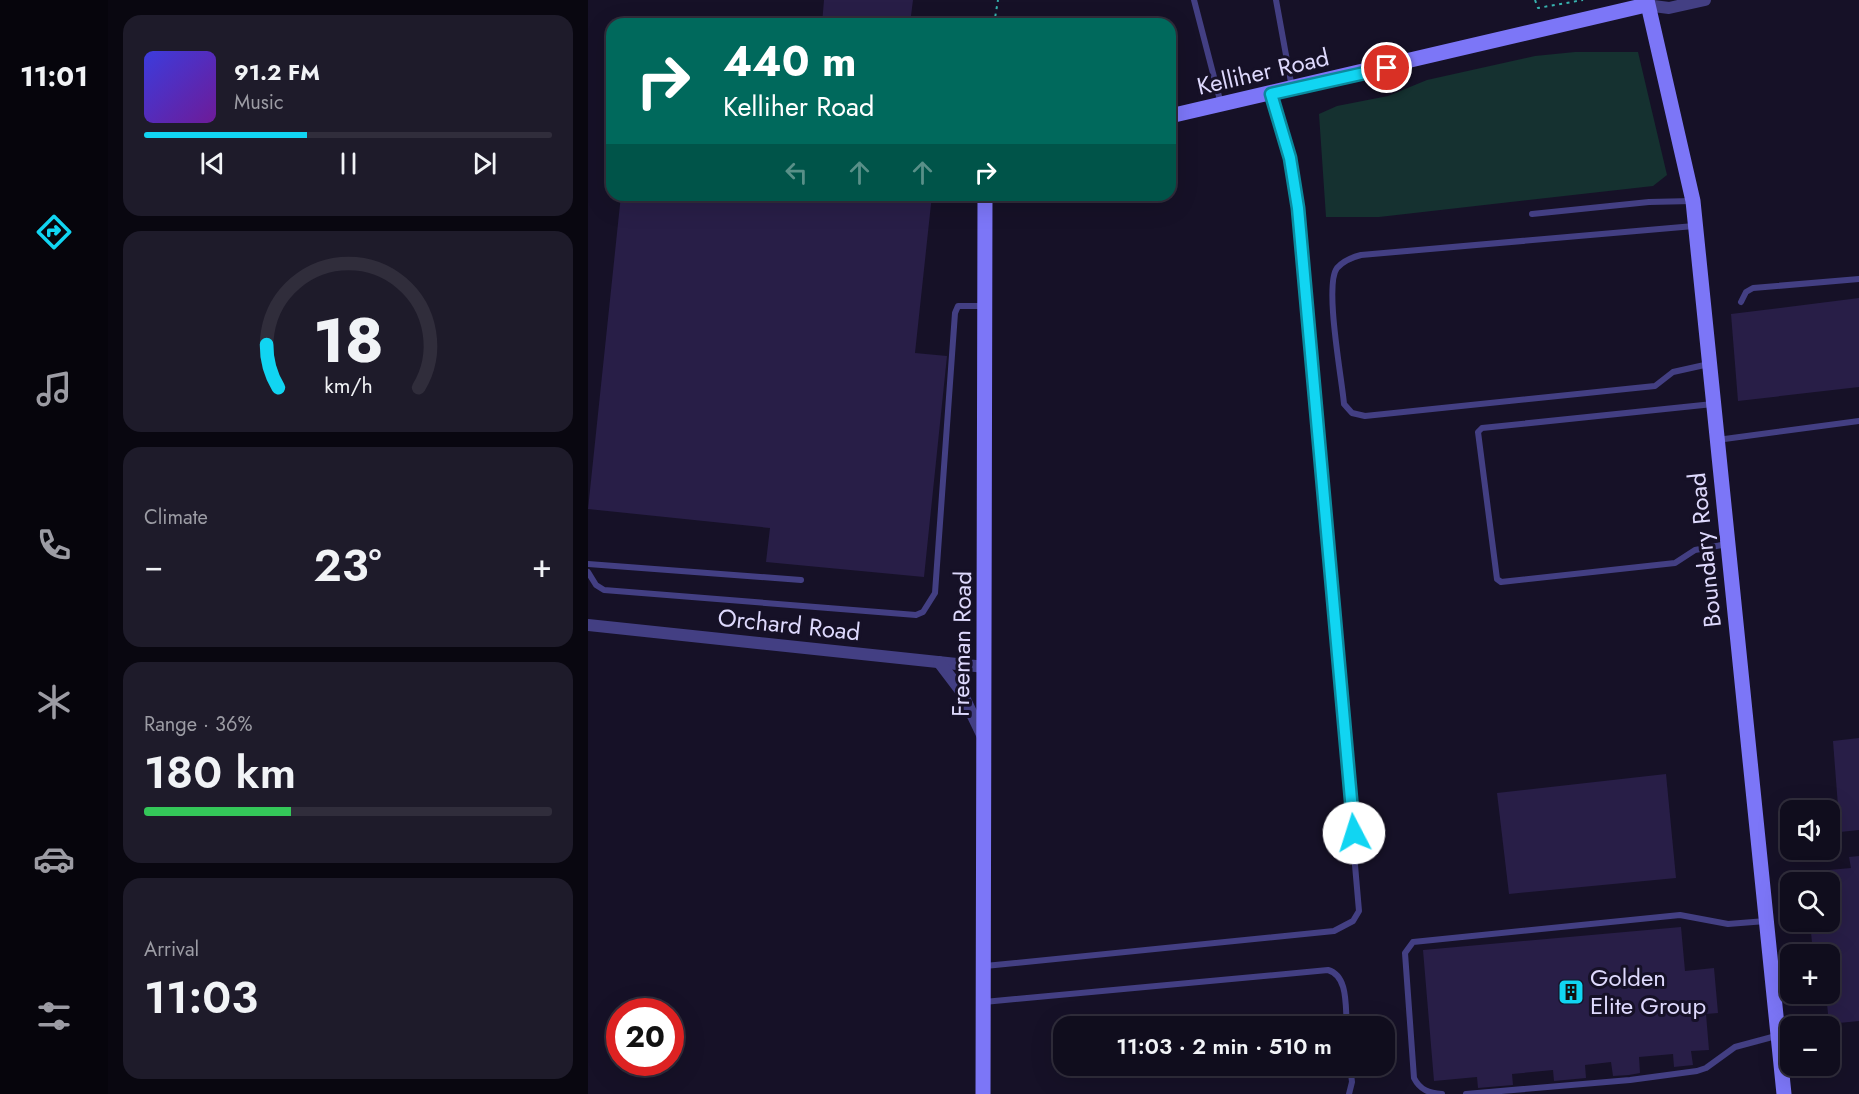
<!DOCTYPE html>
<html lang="en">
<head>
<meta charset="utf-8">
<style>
  body { margin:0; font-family:Jost,sans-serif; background:#1e1b2a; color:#f1f3f6; height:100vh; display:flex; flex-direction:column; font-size:22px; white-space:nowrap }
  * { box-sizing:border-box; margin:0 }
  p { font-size:20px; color:#9c9ca4 }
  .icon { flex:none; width:33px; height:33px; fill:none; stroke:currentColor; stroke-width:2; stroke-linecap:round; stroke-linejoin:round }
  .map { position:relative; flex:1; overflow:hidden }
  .drawer { display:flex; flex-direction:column; gap:15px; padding:15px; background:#090710; width:480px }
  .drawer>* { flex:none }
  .guide { position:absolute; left:18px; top:18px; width:570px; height:183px; border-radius:18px; box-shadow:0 6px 24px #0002,0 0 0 2px #302d3b; background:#00695c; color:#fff; overflow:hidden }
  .buttons { position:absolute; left:1192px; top:800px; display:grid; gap:12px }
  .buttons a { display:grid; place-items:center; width:60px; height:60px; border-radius:12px; background:#100d1d; box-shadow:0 6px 24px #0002,0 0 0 2px #302d3b; font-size:30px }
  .speed { position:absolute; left:18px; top:998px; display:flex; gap:12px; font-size:30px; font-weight:700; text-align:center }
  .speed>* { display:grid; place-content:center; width:78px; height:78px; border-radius:50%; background:#100d1d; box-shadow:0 6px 24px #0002,0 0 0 2px #302d3b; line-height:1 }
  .speed .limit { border:9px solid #d22; background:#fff; color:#111 }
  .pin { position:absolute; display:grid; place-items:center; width:51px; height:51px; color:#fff; margin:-26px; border:3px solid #fff; border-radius:50%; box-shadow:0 2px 6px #0007 }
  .me { position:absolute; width:66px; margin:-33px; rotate:355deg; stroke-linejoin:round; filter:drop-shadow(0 0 4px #0008) }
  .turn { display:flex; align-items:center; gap:21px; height:126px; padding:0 18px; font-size:27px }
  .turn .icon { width:78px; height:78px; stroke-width:2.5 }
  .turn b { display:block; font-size:42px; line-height:51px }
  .lanes { display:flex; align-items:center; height:57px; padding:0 18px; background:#0003; justify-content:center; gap:30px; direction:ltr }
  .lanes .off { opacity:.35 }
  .big { font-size:45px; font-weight:600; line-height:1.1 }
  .drawer .tile { flex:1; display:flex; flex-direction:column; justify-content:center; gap:9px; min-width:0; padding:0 21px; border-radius:18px; background:#1e1b2a }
  .drawer .dial { align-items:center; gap:0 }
  .dial svg { height:156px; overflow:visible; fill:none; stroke:#302d3b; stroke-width:7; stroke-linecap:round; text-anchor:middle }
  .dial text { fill:#f1f3f6; stroke:none }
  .song { display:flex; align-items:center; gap:18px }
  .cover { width:72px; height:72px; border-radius:9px; background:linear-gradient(135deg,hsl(240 70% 55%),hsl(280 70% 35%)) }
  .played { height:6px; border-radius:3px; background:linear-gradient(90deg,#11d5f2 40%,#302d3b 40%) }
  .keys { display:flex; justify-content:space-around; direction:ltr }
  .heat { display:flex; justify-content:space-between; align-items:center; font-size:33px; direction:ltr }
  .charge { height:9px; border-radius:4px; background:linear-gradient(90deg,#34c759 36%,#302d3b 0) }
  .trip { position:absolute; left:465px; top:1016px; width:342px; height:60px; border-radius:18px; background:#100d1d; box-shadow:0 6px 24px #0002,0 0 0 2px #302d3b; font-weight:600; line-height:60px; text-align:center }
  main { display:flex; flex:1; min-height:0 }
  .dock { display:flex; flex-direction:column; width:108px; justify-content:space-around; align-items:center; background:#06050c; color:#9c9ca4 }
  .dock .icon { width:42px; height:42px }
  .dock .current { color:#11d5f2 }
  .dock b { font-size:27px; color:#f1f3f6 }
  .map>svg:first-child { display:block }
  .green { fill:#153130 }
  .building { fill:#281e47 }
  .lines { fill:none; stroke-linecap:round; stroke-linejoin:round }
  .path { stroke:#37b3af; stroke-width:2; stroke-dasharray:3 4.5; stroke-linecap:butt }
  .lane { stroke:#433f83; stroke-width:6 }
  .street { stroke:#433f83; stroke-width:12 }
  .secondary { stroke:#7c76f7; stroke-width:15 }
  .route-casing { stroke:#0b8a9d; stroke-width:15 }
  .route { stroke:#11d5f2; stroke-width:10 }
  .labels { text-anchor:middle; stroke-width:6; stroke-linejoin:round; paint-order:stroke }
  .street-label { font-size:24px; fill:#ded9fd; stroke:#161127 }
  .poi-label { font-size:24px; fill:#ded9fd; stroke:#161127; text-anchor:start }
</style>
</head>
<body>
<main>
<nav class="dock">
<b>11:01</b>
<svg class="icon current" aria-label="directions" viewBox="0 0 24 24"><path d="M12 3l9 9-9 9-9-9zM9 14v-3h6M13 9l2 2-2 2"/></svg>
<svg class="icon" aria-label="music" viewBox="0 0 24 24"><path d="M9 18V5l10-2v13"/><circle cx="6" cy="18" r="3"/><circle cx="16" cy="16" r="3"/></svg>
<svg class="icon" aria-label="phone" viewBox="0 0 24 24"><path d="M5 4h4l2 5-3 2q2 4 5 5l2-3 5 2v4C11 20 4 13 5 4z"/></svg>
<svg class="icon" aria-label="climate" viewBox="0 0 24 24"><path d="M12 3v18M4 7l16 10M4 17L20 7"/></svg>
<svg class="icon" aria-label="car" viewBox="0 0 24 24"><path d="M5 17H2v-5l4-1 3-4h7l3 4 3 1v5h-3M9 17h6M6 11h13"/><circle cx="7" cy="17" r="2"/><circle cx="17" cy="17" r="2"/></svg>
<svg class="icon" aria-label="filters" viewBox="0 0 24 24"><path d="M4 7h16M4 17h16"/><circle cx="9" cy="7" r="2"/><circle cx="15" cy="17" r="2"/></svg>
</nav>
<section class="drawer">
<div class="tile">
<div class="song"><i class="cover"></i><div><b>91.2 FM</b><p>Music</p></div></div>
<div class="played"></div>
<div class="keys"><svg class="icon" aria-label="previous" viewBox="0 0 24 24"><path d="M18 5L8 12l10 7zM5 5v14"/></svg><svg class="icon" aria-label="pause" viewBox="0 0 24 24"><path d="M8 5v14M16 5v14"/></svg><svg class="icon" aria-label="next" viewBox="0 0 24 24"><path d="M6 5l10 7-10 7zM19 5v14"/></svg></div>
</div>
<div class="tile dial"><svg viewBox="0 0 100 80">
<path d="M14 69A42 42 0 1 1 86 69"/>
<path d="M14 69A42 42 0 0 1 8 47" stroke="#11d5f2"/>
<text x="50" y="56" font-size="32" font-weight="700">18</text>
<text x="50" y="72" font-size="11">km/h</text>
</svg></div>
<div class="tile"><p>Climate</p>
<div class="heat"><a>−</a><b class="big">23°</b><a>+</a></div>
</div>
<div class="tile"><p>Range · 36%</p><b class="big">180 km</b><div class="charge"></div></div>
<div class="tile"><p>Arrival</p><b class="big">11:03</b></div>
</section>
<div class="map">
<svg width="1271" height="1094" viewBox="0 0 1271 1094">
  <rect width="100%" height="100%" fill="#161127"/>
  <!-- green -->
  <polygon class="green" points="987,52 1050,52 1079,175 1065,186 791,217 738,217 731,114 749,106 800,96 839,80 947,56"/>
  <!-- building -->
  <g class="building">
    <polygon points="236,0 325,0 322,24 234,24"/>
    <polygon points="33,195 344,195 327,353 359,356 336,577 178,562 182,528 0,509"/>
    <polygon points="1271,298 1271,387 1150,401 1143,314"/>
    <polygon points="1271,738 1271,830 1252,832 1245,741"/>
    <polygon points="1078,774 1088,878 921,894 909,793"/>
    <polygon points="1271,856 1271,1021 1241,1024 1238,993 1242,993 1242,952 1225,954 1222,921 1242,921 1242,882 1232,882 1230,871 1263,868 1261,857"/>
    <polygon points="1093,927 1097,971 1126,968 1130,1013 1118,1014 1121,1050 1103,1051 1105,1065 1086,1067 1085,1054 1051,1057 1052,1073 1041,1075 1025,1076 1023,1062 997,1065 998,1078 966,1081 965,1070 924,1074 925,1085 890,1088 889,1077 846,1081 835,950"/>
  </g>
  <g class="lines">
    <!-- path -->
    <g class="path">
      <polyline points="947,0 950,8 995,0"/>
      <polyline points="406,24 410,0"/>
    </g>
    <!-- lane -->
    <g class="lane">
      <polyline points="606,0 633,104"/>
      <polyline points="688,0 704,88"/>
      <polyline points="944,214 1061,202 1104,201"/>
      <path d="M1106,226L773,255C765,257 755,261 749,268C736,285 754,379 756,404L764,413L777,416L1067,386L1085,372L1121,364"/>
      <polyline points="1153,302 1158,292 1165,288 1271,279"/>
      <polyline points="1125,404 894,428 890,432 909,579 913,582 1087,563 1107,550 1139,544"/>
      <polyline points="1129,440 1271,421"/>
      <polyline points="0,564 213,580"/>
      <polyline points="0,572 8,585 16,590 328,615 335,612 347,593 367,313 370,306 396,306"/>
      <polyline points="397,966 746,931 765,921 771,911 710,208 702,158 683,94"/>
      <path d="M396,1002L740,970C761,976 757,1008 759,1026"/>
      <polyline points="761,1094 764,1082 762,1065"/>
      <path d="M854,1094C841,1093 832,1090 826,1078L817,953L825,942L1092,915L1140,924L1178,921"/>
      <polyline points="878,1094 1042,1080 1109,1071 1118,1068 1147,1047 1188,1036"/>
    </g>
    <!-- street -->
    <g class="street">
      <polyline points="1058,5 1081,8 1117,0"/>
      <polyline points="0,625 397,667"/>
      <polyline points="351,662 373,691 396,739"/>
    </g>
    <!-- secondary -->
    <g class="secondary">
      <polyline points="1059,0 1105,201 1196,1094"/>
      <polyline points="582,116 1058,5"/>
      <polyline points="395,1094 397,195"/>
    </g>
  </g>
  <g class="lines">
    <!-- route casing -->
    <g class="route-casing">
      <polyline id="route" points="766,833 710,208 702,158 683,94 799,68"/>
    </g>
    <!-- route -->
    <use href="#route" class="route"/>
  </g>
  <!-- icons -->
  <defs>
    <g id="building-square" transform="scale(1.35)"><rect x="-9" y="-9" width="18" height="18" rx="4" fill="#11d5f2" stroke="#161127"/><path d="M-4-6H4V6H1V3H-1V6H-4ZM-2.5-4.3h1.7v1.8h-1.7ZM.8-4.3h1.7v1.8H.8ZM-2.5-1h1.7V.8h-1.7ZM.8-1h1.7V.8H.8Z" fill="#111"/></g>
  </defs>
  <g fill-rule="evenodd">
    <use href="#building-square" x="983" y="992"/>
  </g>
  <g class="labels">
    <!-- street labels -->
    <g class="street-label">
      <text transform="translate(675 72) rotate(-13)" y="8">Kelliher Road</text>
      <text transform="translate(1117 550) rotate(-96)" y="8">Boundary Road</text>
      <text transform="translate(201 625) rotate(6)" y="8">Orchard Road</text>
      <text transform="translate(374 644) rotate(-89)" y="8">Freeman Road</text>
    </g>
    <!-- poi labels -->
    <g class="poi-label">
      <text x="1002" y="986">Golden<tspan x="1002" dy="28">Elite Group</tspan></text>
    </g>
  </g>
</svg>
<div class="buttons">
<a><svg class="icon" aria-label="sound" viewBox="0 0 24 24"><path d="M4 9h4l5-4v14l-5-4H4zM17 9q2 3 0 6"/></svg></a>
<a><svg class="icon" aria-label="search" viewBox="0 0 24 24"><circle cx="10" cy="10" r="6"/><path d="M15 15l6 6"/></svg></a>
<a>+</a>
<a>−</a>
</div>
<div class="speed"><div class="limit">20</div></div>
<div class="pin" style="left:799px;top:68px;background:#d93025"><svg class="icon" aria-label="arrive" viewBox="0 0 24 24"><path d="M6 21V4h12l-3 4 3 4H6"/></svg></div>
<svg class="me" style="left:766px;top:833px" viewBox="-20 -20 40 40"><circle r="19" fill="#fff"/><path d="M0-13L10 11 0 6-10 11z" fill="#11d5f2"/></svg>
<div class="trip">11:03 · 2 min · 510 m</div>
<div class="guide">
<div class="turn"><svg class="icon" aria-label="right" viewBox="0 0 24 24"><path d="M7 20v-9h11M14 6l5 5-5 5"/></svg><div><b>440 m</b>Kelliher Road</div></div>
<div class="lanes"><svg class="icon off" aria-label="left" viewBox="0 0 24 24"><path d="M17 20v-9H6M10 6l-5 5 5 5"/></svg><svg class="icon off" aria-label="ahead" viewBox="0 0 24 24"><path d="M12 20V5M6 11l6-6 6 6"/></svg><svg class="icon off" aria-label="ahead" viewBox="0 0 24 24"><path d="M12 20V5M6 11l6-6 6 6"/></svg><svg class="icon" aria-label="right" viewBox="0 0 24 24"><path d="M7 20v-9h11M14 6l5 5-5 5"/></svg></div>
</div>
</div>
</main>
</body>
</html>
